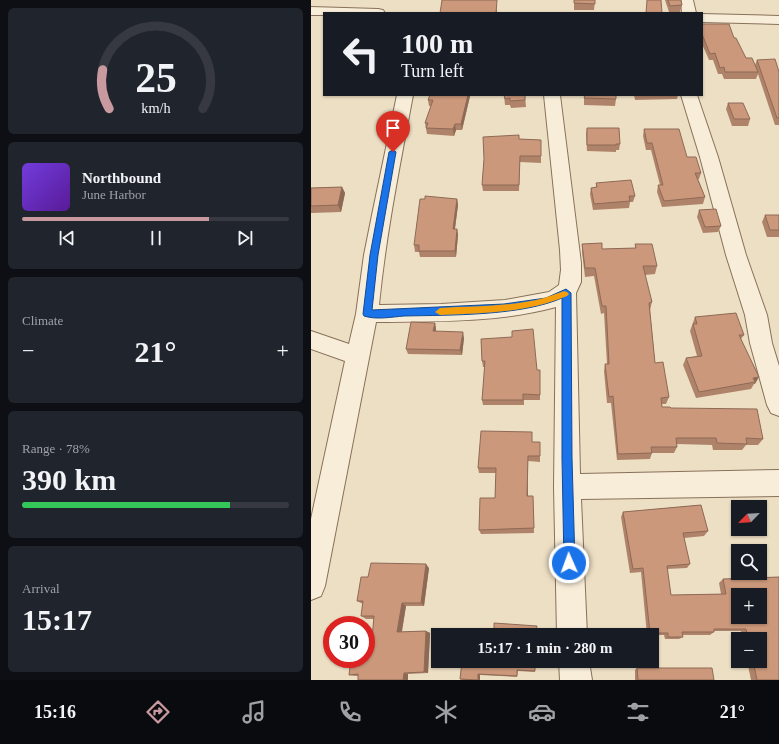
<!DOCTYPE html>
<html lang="en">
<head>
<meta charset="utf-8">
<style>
  body { margin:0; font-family:Georgia,serif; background:#20242c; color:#f1f3f6; height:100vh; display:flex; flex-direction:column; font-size:15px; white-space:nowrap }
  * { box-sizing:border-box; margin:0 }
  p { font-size:13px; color:#9ea1a6 }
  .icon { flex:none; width:22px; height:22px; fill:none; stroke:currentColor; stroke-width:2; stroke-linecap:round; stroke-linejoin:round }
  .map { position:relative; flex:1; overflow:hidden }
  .drawer { display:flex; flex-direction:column; gap:8px; padding:8px; background:#0d0f14; width:311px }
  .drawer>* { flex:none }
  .banner { position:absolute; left:12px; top:12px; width:380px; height:84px; border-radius:0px; box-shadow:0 1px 3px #0004; background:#171b24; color:#f1f3f6; overflow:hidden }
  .needle { width:26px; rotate:245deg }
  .controls { position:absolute; left:420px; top:500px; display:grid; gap:8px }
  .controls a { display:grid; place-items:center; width:36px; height:36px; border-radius:0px; background:#171b24; box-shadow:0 1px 3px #0004; font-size:20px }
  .speed { position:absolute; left:12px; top:616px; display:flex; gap:8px; font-size:20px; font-weight:700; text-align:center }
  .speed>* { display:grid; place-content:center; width:52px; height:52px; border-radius:50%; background:#171b24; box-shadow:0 1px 3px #0004; line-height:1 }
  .speed .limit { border:6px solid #d22; background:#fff; color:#111 }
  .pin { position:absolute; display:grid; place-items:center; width:34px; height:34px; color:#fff; margin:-41px -17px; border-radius:50% 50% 50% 0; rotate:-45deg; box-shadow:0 0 4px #0007 }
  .pin .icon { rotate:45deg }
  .me { position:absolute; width:44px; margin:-22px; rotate:358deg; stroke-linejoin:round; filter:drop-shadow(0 0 3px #0008) }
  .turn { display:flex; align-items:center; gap:14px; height:84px; padding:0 12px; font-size:18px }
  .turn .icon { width:52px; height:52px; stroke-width:2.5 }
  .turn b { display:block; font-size:28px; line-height:34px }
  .big { font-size:30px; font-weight:700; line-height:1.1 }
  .drawer .tile { flex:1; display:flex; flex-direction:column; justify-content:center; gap:6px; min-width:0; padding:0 14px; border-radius:6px; background:#20242c }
  .drawer .dial { align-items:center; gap:0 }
  .dial svg { height:104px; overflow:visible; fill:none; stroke:#363941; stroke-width:7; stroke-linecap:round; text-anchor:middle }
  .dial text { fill:#f1f3f6; stroke:none }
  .song { display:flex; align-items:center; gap:12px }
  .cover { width:48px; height:48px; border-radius:6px; background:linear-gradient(135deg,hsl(260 70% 55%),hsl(270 70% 35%)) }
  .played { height:4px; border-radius:2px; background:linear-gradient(90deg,#c8999e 70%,#363941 70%) }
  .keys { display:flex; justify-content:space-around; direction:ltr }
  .heat { display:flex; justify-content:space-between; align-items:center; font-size:22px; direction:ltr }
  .charge { height:6px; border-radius:3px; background:linear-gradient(90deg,#34c759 78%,#363941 0) }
  .trip { position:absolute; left:120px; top:628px; width:228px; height:40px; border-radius:0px; background:#171b24; box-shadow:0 1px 3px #0004; font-weight:700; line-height:40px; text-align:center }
  .menu { display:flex; height:64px; justify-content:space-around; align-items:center; background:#090b0e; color:#9ea1a6 }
  .menu .icon { width:28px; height:28px }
  .menu .active { color:#c8999e }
  .menu b { font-size:18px; color:#f1f3f6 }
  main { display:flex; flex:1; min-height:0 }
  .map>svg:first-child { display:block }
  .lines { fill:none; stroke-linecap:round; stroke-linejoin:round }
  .minor-casing { stroke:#88715b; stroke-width:2 }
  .minor { fill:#f8edd8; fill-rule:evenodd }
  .wall { fill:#af836a; fill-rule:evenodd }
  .shaded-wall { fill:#8e6a56 }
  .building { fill:#cb987b; stroke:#8e6a56; fill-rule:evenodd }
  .route { fill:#1a73e8; stroke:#114b97 }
  .slow { fill:#f59e0b }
</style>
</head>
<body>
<main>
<section class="drawer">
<div class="tile dial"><svg viewBox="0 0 100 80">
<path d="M14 69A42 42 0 1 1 86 69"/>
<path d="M14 69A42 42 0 0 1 9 39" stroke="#c8999e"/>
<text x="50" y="56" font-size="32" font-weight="700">25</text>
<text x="50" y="72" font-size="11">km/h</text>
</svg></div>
<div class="tile">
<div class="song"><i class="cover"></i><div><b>Northbound</b><p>June Harbor</p></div></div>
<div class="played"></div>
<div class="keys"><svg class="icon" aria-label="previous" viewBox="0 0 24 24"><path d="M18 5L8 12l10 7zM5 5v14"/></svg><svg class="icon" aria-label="pause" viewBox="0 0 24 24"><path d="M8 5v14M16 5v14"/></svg><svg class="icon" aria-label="next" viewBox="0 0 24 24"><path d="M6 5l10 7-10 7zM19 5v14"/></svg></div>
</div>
<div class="tile"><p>Climate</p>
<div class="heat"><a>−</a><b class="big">21°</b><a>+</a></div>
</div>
<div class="tile"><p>Range · 78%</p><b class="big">390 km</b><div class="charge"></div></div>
<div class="tile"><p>Arrival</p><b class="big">15:17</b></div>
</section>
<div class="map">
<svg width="468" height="680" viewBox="0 0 468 680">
  <rect width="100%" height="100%" fill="#eddfc4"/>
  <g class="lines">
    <!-- minor casing -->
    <g class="minor-casing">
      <g id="minor">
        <polygon points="370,0 382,0 385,13 371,13"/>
        <polygon points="0,7 67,9 72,10 74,13 13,13 13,15 0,15"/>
        <polygon points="391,14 468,16 468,24 391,22"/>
        <path d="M86,95H102C89,165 75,234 68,305L130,304L194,300L238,292L248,285L250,270L249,250L233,95H249L270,263V282L265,293L269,474L468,470V496L270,499L276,635H246L243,487L245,307C186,323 125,321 65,322L14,586L10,596L0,600V519L34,361L0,349V331L38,344L45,314L53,255L61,215Z"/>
        <polygon points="370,95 386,95 407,157 435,255 456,315 461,343 468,366 468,416 460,413 456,405 439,343 434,315 415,255 389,157"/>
        <polygon points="248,661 278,661 281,680 249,680"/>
      </g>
    </g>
    <!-- minor -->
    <use href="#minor" class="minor"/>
  </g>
  <!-- wall -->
  <g class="wall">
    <polygon points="263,0 284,0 283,10 263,10"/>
    <polygon points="354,0 370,0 371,5 369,12 358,12"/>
    <polygon points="391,24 423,38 435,58 444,65 446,60 468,72 468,125 464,125 447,74 445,79 413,79 411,74 407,74 402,60 398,60 391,44"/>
    <polygon points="193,95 214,95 215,107 200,108 199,105 194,105"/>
    <polygon points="273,95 305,99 304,106 273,105"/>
    <polygon points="323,95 367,95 366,99 324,100"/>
    <polygon points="159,96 151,130 145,130 143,136 116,134 114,123 120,106 118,106 117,100"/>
    <polygon points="417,103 439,119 437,126 421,126 415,109"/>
    <polygon points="276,128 309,144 308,150 305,150 305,152 276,151 275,134"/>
    <polygon points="333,129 376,157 390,173 388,179 387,179 394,197 392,204 351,207 346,192 347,185 349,185 340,150 335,150 332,136"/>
    <polygon points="208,139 230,140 230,163 209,162 208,191 172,191 171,185 173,159"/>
    <polygon points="285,183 324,196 322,202 319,202 318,208 282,210 279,194 280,188 285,188"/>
    <polygon points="31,187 34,193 30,212 0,213 0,188"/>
    <polygon points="146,199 147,205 144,229 146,229 147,235 145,257 109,257 108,252 104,252 103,245"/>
    <polygon points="388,210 410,226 407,232 392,233 386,217"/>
    <polygon points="454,215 468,215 468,237 456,237 451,222"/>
    <polygon points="271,244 291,249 324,248 324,244 346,266 344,274 334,275 341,302 339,310 344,363 358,397 355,404 351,404 351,407 360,408 452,439 447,445 435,445 431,450 402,450 401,445 366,444 366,447 363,453 341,453 339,459 306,460 300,403 296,403 293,371 294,364 296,364 293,313 290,314 283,276 274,277 271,252"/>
    <polygon points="384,317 433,335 430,339 444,384 443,384 440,389 385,398 372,365 375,358 386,356 379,331"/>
    <polygon points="124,323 125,329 125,331 153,338 151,355 97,354 95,349"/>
    <polygon points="170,339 226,370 229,370 229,400 213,400 213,405 172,405 171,400 174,367 172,367 171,361"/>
    <polygon points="222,442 229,442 229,462 217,461 217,496 222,496 223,533 170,534 168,530 184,498 185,473 168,473 167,468"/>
    <path d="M390,505L397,531L393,536L373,538L379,564L376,568L356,569L360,595L410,594L408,583L412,579L468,577V680H440L436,661H449V639H431L430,631H403V632L399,635H372V637L368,639H354L353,635H336L330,572L319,573L310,517L312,512ZM427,595H449V617H427Z"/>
    <polygon points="118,568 113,606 95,606 91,632 115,631 119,633 117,673 97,674 97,680 47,680 47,676 44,676 38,675 60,649 63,619 55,619 50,616 52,604 46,601 57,577"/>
    <polygon points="151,661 224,661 224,672 207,671 206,677 169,675 169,680 151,680 149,679"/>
    <polygon points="326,668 403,680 324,680 324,670"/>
  </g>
  <!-- shaded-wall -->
  <g class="shaded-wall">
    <polygon points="186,0 186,13 185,13"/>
    <polygon points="157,95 159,95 159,96 151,130 150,124"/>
    <polygon points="144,124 145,130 143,136 142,129"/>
    <polygon points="31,187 34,193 30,212 27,205"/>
    <polygon points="146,199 147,205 143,235 142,229"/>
    <polygon points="146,229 147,235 145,257 144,251"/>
    <polygon points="124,323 125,329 124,337 122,331"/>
    <polygon points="152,332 153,338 151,355 149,350"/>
    <polygon points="448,377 444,384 443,384 444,382 442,378"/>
    <polygon points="217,456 217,501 216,496"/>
    <polygon points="115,564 118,568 113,606 110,603"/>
    <polygon points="91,603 95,606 90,635 86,632"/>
    <polygon points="115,631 119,633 117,673 113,672"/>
    <polygon points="93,673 97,674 97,680 92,680"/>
    <polygon points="167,674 169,675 169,680 167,680"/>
  </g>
  <!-- building -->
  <g class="building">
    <polygon points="131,0 186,0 185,13 129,13"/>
    <polygon points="263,0 284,0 284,4 263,3"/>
    <polygon points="336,0 350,0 351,13 335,13"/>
    <polygon points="357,0 370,0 371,5 359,6"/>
    <polygon points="391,24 418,24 423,38 425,38 435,58 441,58 447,72 414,72 413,67 409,68 404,53 399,54 391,34"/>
    <polygon points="464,59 468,72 468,118 466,118 446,60"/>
    <polygon points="119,95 157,95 150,124 144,124 142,129 115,128 117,123 114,123 122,100 117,100"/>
    <polygon points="193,95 214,95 214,100 199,101 199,98 194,99"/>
    <polygon points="274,95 305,95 305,99 273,98"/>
    <polygon points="417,103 432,103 439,119 423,119"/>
    <polygon points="276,128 308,128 309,144 305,144 305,145 276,145"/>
    <polygon points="333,129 368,129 376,157 385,157 390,173 384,173 394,197 353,201 347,185 352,185 341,143 336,143"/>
    <polygon points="208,135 208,139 230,140 230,156 209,156 208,185 171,185 173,159 172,137"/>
    <polygon points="320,180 324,196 318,196 319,201 283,204 280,188 286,187 285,183"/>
    <polygon points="31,187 27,205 0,206 0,188"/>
    <polygon points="114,196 146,199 142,229 146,229 144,251 108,251 108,245 103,245 109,199 114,199"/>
    <polygon points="405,209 410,226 394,227 388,210"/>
    <polygon points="454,215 468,215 468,230 459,230"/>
    <polygon points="291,243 291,249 325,248 324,244 341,244 346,266 332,266 341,302 338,303 344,363 352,362 358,397 350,398 351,407 359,407 360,408 446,409 452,439 435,438 436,444 406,443 405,438 365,438 366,447 340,447 341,453 307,454 302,396 298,397 294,364 298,364 295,306 291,306 284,268 274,268 271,244"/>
    <polygon points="425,313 433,335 428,335 448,377 442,378 444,382 388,392 375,358 391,356 382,324 386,324 384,317"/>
    <polygon points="100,322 124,323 122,331 152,332 149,350 95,349"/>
    <polygon points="222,329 226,370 229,370 229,395 212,394 212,400 171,400 174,361 171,361 170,339 201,337 201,331"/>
    <polygon points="170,431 221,432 221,442 229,442 229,456 217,456 216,496 222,496 223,528 168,530 169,498 184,498 185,468 167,468"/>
    <path d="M390,505L397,531L372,533L379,564L356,566L360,595L415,594L412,579L468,577V680H446L442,661H449V639H437L435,629H403V632H371L372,637H357V633H339L332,568L322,569L312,512ZM427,595H449V617H427Z"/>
    <polygon points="60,563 115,564 110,603 91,603 86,632 115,631 113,672 93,673 92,680 47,680 47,674 38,675 40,659 55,659 55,649 60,649 63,616 50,616 52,601 46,601 50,577 57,577"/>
    <polygon points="183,623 226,626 225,635 155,635 155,631 183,632"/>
    <polygon points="151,661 224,661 224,671 206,670 206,676 167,674 167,680 149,679"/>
    <polygon points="326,668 401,668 403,680 327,680"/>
  </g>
  <!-- route -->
  <path class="route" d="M82,150L85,152L67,255L61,310L193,304L235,298L255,289L260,293L261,458L264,563L263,567L258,569L254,567L253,563L251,458V298C210,316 139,315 93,316C81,317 65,320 53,316L52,314L59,255L78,152Z"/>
  <!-- slow -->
  <path class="slow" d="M253,291L256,292L258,294L256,296C216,313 172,313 129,315L124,312L129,308C163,306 199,307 233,298C240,296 247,293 253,291Z"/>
</svg>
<div class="controls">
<a><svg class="needle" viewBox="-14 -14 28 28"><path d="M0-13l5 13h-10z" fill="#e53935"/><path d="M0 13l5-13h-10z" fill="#9ea1a6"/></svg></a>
<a><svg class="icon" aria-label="search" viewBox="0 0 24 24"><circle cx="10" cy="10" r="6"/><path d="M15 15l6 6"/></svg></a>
<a>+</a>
<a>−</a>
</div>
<div class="speed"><div class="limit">30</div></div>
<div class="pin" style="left:82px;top:152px;background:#d93025"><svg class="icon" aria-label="arrive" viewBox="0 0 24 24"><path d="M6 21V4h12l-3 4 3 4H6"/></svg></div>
<svg class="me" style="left:258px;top:563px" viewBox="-20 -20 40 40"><circle r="17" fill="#1a73e8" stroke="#fff" stroke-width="3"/><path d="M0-11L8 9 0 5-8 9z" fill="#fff"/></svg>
<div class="trip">15:17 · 1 min · 280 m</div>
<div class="banner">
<div class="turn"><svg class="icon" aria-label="left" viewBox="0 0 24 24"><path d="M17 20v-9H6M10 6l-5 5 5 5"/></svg><div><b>100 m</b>Turn left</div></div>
</div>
</div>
</main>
<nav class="menu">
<b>15:16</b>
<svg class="icon active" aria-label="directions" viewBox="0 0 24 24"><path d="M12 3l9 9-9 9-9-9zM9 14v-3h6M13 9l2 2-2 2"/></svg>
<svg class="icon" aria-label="music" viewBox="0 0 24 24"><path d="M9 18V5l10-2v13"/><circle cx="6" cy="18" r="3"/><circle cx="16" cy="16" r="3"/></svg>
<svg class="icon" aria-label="phone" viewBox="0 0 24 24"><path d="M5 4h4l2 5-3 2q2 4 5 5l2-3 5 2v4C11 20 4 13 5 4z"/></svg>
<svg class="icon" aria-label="climate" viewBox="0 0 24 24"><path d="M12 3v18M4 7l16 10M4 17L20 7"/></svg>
<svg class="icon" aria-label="car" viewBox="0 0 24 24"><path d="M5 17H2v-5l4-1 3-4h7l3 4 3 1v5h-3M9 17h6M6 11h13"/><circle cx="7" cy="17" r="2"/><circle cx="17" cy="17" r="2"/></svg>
<svg class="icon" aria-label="filters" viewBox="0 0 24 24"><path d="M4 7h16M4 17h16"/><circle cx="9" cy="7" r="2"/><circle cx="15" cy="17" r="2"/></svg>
<b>21°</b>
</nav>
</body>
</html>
